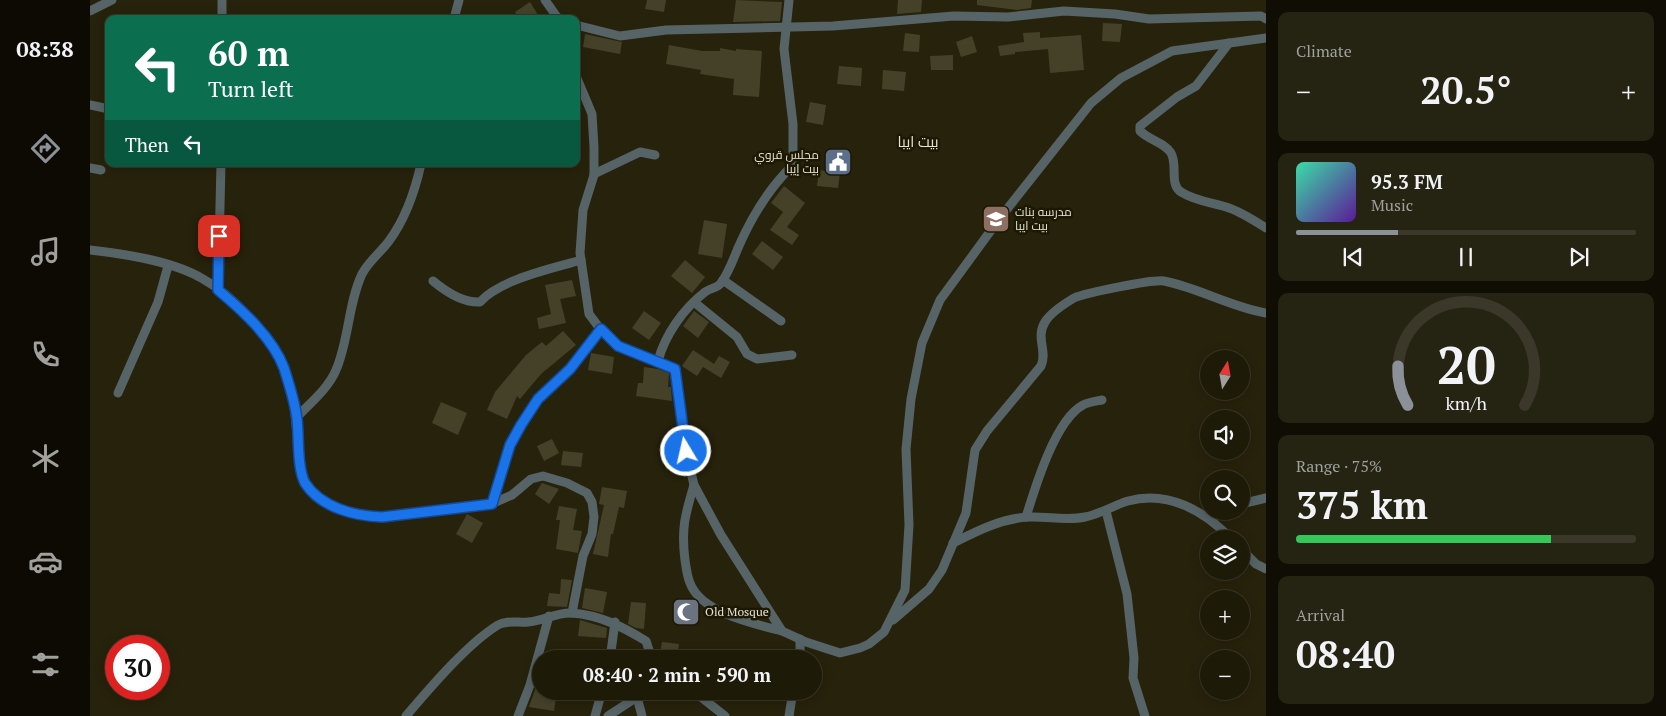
<!DOCTYPE html>
<html lang="en">
<head>
<meta charset="utf-8">
<style>
  body { margin:0; font-family:"PT Serif",Cairo,serif; background:#252312; color:#f1f3f6; height:100vh; display:flex; flex-direction:column; font-size:19px; white-space:nowrap }
  * { box-sizing:border-box; margin:0 }
  p { font-size:16px; color:#a0a19c }
  .icon { flex:none; width:28px; height:28px; fill:none; stroke:currentColor; stroke-width:2; stroke-linecap:round; stroke-linejoin:round }
  .map { position:relative; flex:1; overflow:hidden }
  .sheet { display:flex; flex-direction:column; gap:12px; padding:12px; background:#100e04; width:400px }
  .sheet>* { flex:none }
  .hud { position:absolute; left:15px; top:15px; width:475px; height:152px; border-radius:10px; box-shadow:0 2px 12px #0003,0 0 0 1px #3b3829; background:#0b6e4f; color:#fff; overflow:hidden }
  .needle { width:32px; rotate:11deg }
  .fabs { position:absolute; left:1110px; top:350px; display:grid; gap:10px }
  .fabs a { display:grid; place-items:center; width:50px; height:50px; border-radius:50%; background:#1d1a08; box-shadow:0 2px 12px #0003,0 0 0 1px #3b3829; font-size:25px }
  .speed { position:absolute; left:15px; top:635px; display:flex; gap:10px; font-size:25px; font-weight:700; text-align:center }
  .speed>* { display:grid; place-content:center; width:65px; height:65px; border-radius:50%; background:#1d1a08; box-shadow:0 2px 12px #0003,0 0 0 1px #3b3829; line-height:1 }
  .speed .limit { border:8px solid #d22; background:#fff; color:#111 }
  .pin { position:absolute; display:grid; place-items:center; width:42px; height:42px; color:#fff; margin:-21px; border-radius:10px; box-shadow:0 2px 8px #0006 }
  .me { position:absolute; width:55px; margin:-28px; rotate:351deg; stroke-linejoin:round; filter:drop-shadow(0 0 4px #0008) }
  .turn { display:flex; align-items:center; gap:18px; height:105px; padding:0 20px; font-size:22px }
  .turn .icon { width:65px; height:65px; stroke-width:2.5 }
  .turn b { display:block; font-size:35px; line-height:42px }
  .then { display:flex; align-items:center; height:48px; padding:0 20px; background:#0003; gap:10px; font-size:19px }
  .big { font-size:38px; font-weight:800; line-height:1.1 }
  .sheet .card { flex:1; display:flex; flex-direction:column; justify-content:center; gap:8px; min-width:0; padding:0 18px; border-radius:10px; background:#252312 }
  .sheet .dial { align-items:center; gap:0 }
  .dial svg { height:130px; overflow:visible; fill:none; stroke:#3b3829; stroke-width:7; stroke-linecap:round; text-anchor:middle }
  .dial text { fill:#f1f3f6; stroke:none }
  .song { display:flex; align-items:center; gap:15px }
  .cover { width:60px; height:60px; border-radius:8px; background:linear-gradient(135deg,hsl(160 70% 55%),hsl(270 70% 35%)) }
  .played { height:5px; border-radius:2px; background:linear-gradient(90deg,#8c9099 30%,#3b3829 30%) }
  .keys { display:flex; justify-content:space-around; direction:ltr }
  .heat { display:flex; justify-content:space-between; align-items:center; font-size:28px; direction:ltr }
  .charge { height:8px; border-radius:4px; background:linear-gradient(90deg,#34c759 75%,#3b3829 0) }
  .trip { position:absolute; left:442px; top:650px; width:290px; height:50px; border-radius:25px; background:#1d1a08; box-shadow:0 2px 12px #0003,0 0 0 1px #3b3829; font-weight:800; line-height:50px; text-align:center }
  main { display:flex; flex:1; min-height:0 }
  .menu { display:flex; flex-direction:column; width:90px; justify-content:space-around; align-items:center; background:#0c0a03; color:#a0a19c }
  .menu .icon { width:35px; height:35px }
  .menu .on { color:#8c9099 }
  .menu b { font-size:22px; color:#f1f3f6 }
  .map>svg:first-child { display:block }
  .building { fill:#454129 }
  .lines { fill:none; stroke-linecap:round; stroke-linejoin:round }
  .minor { stroke:#576467; stroke-width:9 }
  .route-casing { stroke:#114b97; stroke-width:12 }
  .route { stroke:#1a73e8; stroke-width:9 }
  .labels { text-anchor:middle; stroke-width:5; stroke-linejoin:round; paint-order:stroke }
  .poi-label { font-size:12px; fill:#e6e3d5; stroke:#1d1803; text-anchor:start }
  .quarter-label { font-size:15px; fill:#e6e3d5; stroke:#1d1803 }
</style>
</head>
<body>
<main>
<nav class="menu">
<b>08:38</b>
<svg class="icon on" aria-label="directions" viewBox="0 0 24 24"><path d="M12 3l9 9-9 9-9-9zM9 14v-3h6M13 9l2 2-2 2"/></svg>
<svg class="icon" aria-label="music" viewBox="0 0 24 24"><path d="M9 18V5l10-2v13"/><circle cx="6" cy="18" r="3"/><circle cx="16" cy="16" r="3"/></svg>
<svg class="icon" aria-label="phone" viewBox="0 0 24 24"><path d="M5 4h4l2 5-3 2q2 4 5 5l2-3 5 2v4C11 20 4 13 5 4z"/></svg>
<svg class="icon" aria-label="climate" viewBox="0 0 24 24"><path d="M12 3v18M4 7l16 10M4 17L20 7"/></svg>
<svg class="icon" aria-label="car" viewBox="0 0 24 24"><path d="M5 17H2v-5l4-1 3-4h7l3 4 3 1v5h-3M9 17h6M6 11h13"/><circle cx="7" cy="17" r="2"/><circle cx="17" cy="17" r="2"/></svg>
<svg class="icon" aria-label="filters" viewBox="0 0 24 24"><path d="M4 7h16M4 17h16"/><circle cx="9" cy="7" r="2"/><circle cx="15" cy="17" r="2"/></svg>
</nav>
<div class="map">
<svg width="1176" height="716" viewBox="0 0 1176 716">
  <rect width="100%" height="100%" fill="#27220b"/>
  <!-- building -->
  <g class="building">
    <polygon points="557,0 576,0 574,12 555,9"/>
    <polygon points="646,0 692,2 690,21 643,22"/>
    <polygon points="808,0 832,0 831,12 807,14"/>
    <polygon points="887,0 942,0 941,8 927,10 887,5"/>
    <polygon points="440,2 448,15 443,19 429,19 425,12"/>
    <polygon points="1013,23 1032,24 1030,42 1012,41"/>
    <polygon points="950,32 950,38 991,35 994,70 960,73 958,49 925,52 925,54 910,56 908,46 934,42 933,33"/>
    <polygon points="815,33 830,35 829,52 813,51"/>
    <polygon points="495,34 532,42 530,54 493,47"/>
    <polygon points="882,36 887,52 871,57 866,42"/>
    <polygon points="579,45 612,51 630,51 630,48 646,51 646,49 672,51 669,97 643,95 644,79 610,74 611,70 576,64"/>
    <polygon points="863,55 863,70 841,70 840,56"/>
    <polygon points="749,66 772,68 771,86 747,84"/>
    <polygon points="793,70 816,72 814,91 792,89"/>
    <polygon points="720,102 736,105 733,125 716,122"/>
    <polygon points="729,170 750,173 748,188 727,186"/>
    <polygon points="694,186 715,203 697,227 709,235 702,245 680,230 693,212 681,203"/>
    <polygon points="614,220 637,224 632,258 608,254"/>
    <polygon points="672,241 693,257 683,270 662,254"/>
    <polygon points="595,260 615,277 602,293 581,276"/>
    <polygon points="482,280 486,296 470,299 476,323 449,329 447,318 461,314 455,285"/>
    <polygon points="554,311 571,323 559,340 542,328"/>
    <polygon points="604,311 619,322 608,338 593,326"/>
    <polygon points="473,331 486,345 451,374 430,399 427,396 417,419 397,410 405,392 436,355 452,342 456,346"/>
    <polygon points="603,350 624,364 629,356 640,362 631,378 613,367 607,376 592,366"/>
    <polygon points="501,353 524,357 522,374 498,370"/>
    <polygon points="554,367 568,369 579,373 578,387 581,387 582,401 546,396 548,383 553,383"/>
    <polygon points="351,402 377,413 368,435 342,423"/>
    <polygon points="462,439 469,453 454,461 447,446"/>
    <polygon points="473,451 493,453 491,467 471,465"/>
    <polygon points="452,483 469,489 459,504 445,494"/>
    <polygon points="512,487 537,491 534,508 529,507 523,534 521,534 518,557 503,554 514,505 509,504"/>
    <polygon points="469,506 487,509 483,530 492,531 488,553 466,549 470,520 466,520"/>
    <polygon points="377,514 393,523 382,543 366,534"/>
    <polygon points="471,579 482,580 477,607 457,606 459,593 470,594"/>
    <polygon points="495,588 517,592 513,613 492,608"/>
    <polygon points="541,602 556,603 554,629 546,628 538,624"/>
    <polygon points="490,620 517,628 516,638 488,636"/>
    <polygon points="572,642 589,644 587,659 569,659"/>
    <polygon points="448,681 451,681 451,691 467,691 464,711 439,707"/>
  </g>
  <g class="lines">
    <!-- minor -->
    <g class="minor">
      <polyline points="132,0 132,19"/>
      <polyline points="455,0 467,17 471,19"/>
      <polyline points="0,11 22,0"/>
      <polyline points="364,19 369,0"/>
      <polyline points="486,25 530,36 576,30 743,26 864,16 918,17 974,11 1025,14 1059,19 1171,16 1176,19"/>
      <path d="M1139,43L1106,86L1087,97L1050,126V131C1059,140 1075,143 1081,153C1088,165 1079,184 1091,192C1105,201 1124,203 1139,208C1151,212 1165,221 1176,228"/>
      <polyline points="486,76 502,114 504,147 504,175 493,210 490,253 499,314 511,330 528,346 585,369 590,413 596,451 604,485 631,535 692,631 716,642 750,653 770,648 779,644 794,632 815,590 819,525 816,449 821,399 832,343 850,300 910,218 1001,103 1031,78 1082,51 1176,38"/>
      <polyline points="0,105 19,109"/>
      <polyline points="0,168 11,170"/>
      <polyline points="504,174 550,152 565,155"/>
      <path d="M0,250C35,254 83,261 113,279C144,296 177,333 192,365C198,375 201,389 203,401C207,420 208,471 216,483C231,508 264,516 292,517L387,506L401,504L422,495L441,479L453,476L477,483L497,493L502,502L504,517L502,534L493,556L482,613"/>
      <polyline points="633,280 691,321"/>
      <path d="M343,281C355,291 373,303 390,302C411,279 461,269 491,260"/>
      <polyline points="128,290 131,164"/>
      <polyline points="604,302 647,337 657,354 667,359 702,355"/>
      <path d="M568,361C575,335 593,309 615,292C620,288 628,288 631,283C639,272 643,260 648,248C661,218 679,188 703,165V124L694,49L699,0"/>
      <polyline points="28,393 68,302 78,266"/>
      <path d="M207,417C220,403 238,389 246,370C259,340 258,304 272,274C279,261 290,253 299,241C316,218 325,191 331,164"/>
      <path d="M604,485C595,515 591,529 595,560C596,567 597,576 600,583C611,613 665,624 692,631"/>
      <polyline points="401,504 421,445 431,425 448,399 480,369 511,329"/>
      <polyline points="1151,504 1176,498"/>
      <polyline points="1016,511 1037,594 1044,658 1043,678 1055,716"/>
      <path d="M936,517C945,488 965,420 993,405C998,402 1006,401 1012,400"/>
      <polyline points="1120,518 1133,511"/>
      <path d="M863,543C887,531 910,519 938,517C957,516 976,521 995,517C1011,514 1024,505 1038,501C1078,490 1115,511 1141,539"/>
      <polyline points="1151,549 1166,564 1176,569"/>
      <path d="M803,620L839,589L852,570L876,513L885,450L897,431L951,366C958,351 945,338 955,322C961,312 974,304 984,298C995,293 1063,279 1074,281C1109,288 1141,307 1176,313"/>
      <polyline points="520,659 525,622"/>
      <polyline points="710,659 710,639"/>
      <polyline points="581,691 611,697 635,716"/>
      <polyline points="547,697 552,716"/>
      <path d="M316,716C340,688 377,644 408,625C416,620 428,623 438,622C453,621 467,612 482,613C510,615 533,627 556,641L562,659"/>
      <polyline points="428,716 440,685 459,616"/>
      <polyline points="505,716 512,691"/>
      <polyline points="518,716 547,697 552,691"/>
      <polyline points="699,716 703,691"/>
    </g>
  </g>
  <g class="lines">
    <!-- route casing -->
    <g class="route-casing">
      <path id="route" d="M129,236L128,290C152,310 183,338 194,368C199,384 205,402 207,419C209,437 207,468 215,483C231,508 265,516 292,517L402,504L420,445L431,425L448,399L480,369L511,329L528,346L585,369L596,451"/>
    </g>
    <!-- route -->
    <use href="#route" class="route"/>
  </g>
  <!-- icons -->
  <defs>
    <g id="civic-square" transform="scale(1.4375)"><rect x="-9" y="-9" width="18" height="18" rx="4" fill="#5c6f8a" stroke="#1d1803"/><path d="M-.6-6.5H3V-4.5H.6V-3L4-1V1h2V6H-6V1h2V-1L-.6-3ZM-1.2 2.5V6h2.4V2.5Z" fill="#fff"/></g>
    <g id="school-square" transform="scale(1.4375)"><rect x="-9" y="-9" width="18" height="18" rx="4" fill="#8d6e63" stroke="#1d1803"/><path d="M0-5L7-2L0 1L-7-2ZM-4 1L0 2.5L4 1V4Q0 6-4 4Z" fill="#fff"/></g>
    <g id="mosque-square" transform="scale(1.4375)"><rect x="-9" y="-9" width="18" height="18" rx="4" fill="#6b7280" stroke="#1d1803"/><path d="M3.5-4.9A6 6 0 1 0 3.5 4.9A5 5 0 1 1 3.5-4.9Z" fill="#fff"/></g>
  </defs>
  <g fill-rule="evenodd">
    <use href="#civic-square" x="748" y="162"/>
    <use href="#school-square" x="906" y="219"/>
    <use href="#mosque-square" x="596" y="612"/>
  </g>
  <g class="labels">
    <!-- poi labels -->
    <g class="poi-label">
      <text x="729" y="159" text-anchor="end">مجلس قروي<tspan x="729" dy="14">بيت إيبا</tspan></text>
      <text x="925" y="216">مدرسه بنات<tspan x="925" dy="14">بيت ايبا</tspan></text>
      <text x="615" y="616">Old Mosque</text>
    </g>
    <!-- quarter labels -->
    <g class="quarter-label">
      <text x="828" y="147">بيت ايبا</text>
    </g>
  </g>
</svg>
<div class="fabs">
<a><svg class="needle" viewBox="-14 -14 28 28"><path d="M0-13l5 13h-10z" fill="#e53935"/><path d="M0 13l5-13h-10z" fill="#a0a19c"/></svg></a>
<a><svg class="icon" aria-label="sound" viewBox="0 0 24 24"><path d="M4 9h4l5-4v14l-5-4H4zM17 9q2 3 0 6"/></svg></a>
<a><svg class="icon" aria-label="search" viewBox="0 0 24 24"><circle cx="10" cy="10" r="6"/><path d="M15 15l6 6"/></svg></a>
<a><svg class="icon" aria-label="layers" viewBox="0 0 24 24"><path d="M12 4l9 5-9 5-9-5zM3 14l9 5 9-5"/></svg></a>
<a>+</a>
<a>−</a>
</div>
<div class="speed"><div class="limit">30</div></div>
<div class="pin" style="left:129px;top:236px;background:#d93025"><svg class="icon" aria-label="arrive" viewBox="0 0 24 24"><path d="M6 21V4h12l-3 4 3 4H6"/></svg></div>
<svg class="me" style="left:596px;top:451px" viewBox="-20 -20 40 40"><circle r="17" fill="#1a73e8" stroke="#fff" stroke-width="3"/><path d="M0-11L8 9 0 5-8 9z" fill="#fff"/></svg>
<div class="trip">08:40 · 2 min · 590 m</div>
<div class="hud">
<div class="turn"><svg class="icon" aria-label="left" viewBox="0 0 24 24"><path d="M17 20v-9H6M10 6l-5 5 5 5"/></svg><div><b>60 m</b>Turn left</div></div>
<div class="then">Then<svg class="icon" aria-label="left" viewBox="0 0 24 24"><path d="M17 20v-9H6M10 6l-5 5 5 5"/></svg></div>
</div>
</div>
<section class="sheet">
<div class="card"><p>Climate</p>
<div class="heat"><a>−</a><b class="big">20.5°</b><a>+</a></div>
</div>
<div class="card">
<div class="song"><i class="cover"></i><div><b>95.3 FM</b><p>Music</p></div></div>
<div class="played"></div>
<div class="keys"><svg class="icon" aria-label="previous" viewBox="0 0 24 24"><path d="M18 5L8 12l10 7zM5 5v14"/></svg><svg class="icon" aria-label="pause" viewBox="0 0 24 24"><path d="M8 5v14M16 5v14"/></svg><svg class="icon" aria-label="next" viewBox="0 0 24 24"><path d="M6 5l10 7-10 7zM19 5v14"/></svg></div>
</div>
<div class="card dial"><svg viewBox="0 0 100 80">
<path d="M14 69A42 42 0 1 1 86 69"/>
<path d="M14 69A42 42 0 0 1 8 45" stroke="#8c9099"/>
<text x="50" y="56" font-size="32" font-weight="700">20</text>
<text x="50" y="72" font-size="11">km/h</text>
</svg></div>
<div class="card"><p>Range · 75%</p><b class="big">375 km</b><div class="charge"></div></div>
<div class="card"><p>Arrival</p><b class="big">08:40</b></div>
</section>
</main>
</body>
</html>
